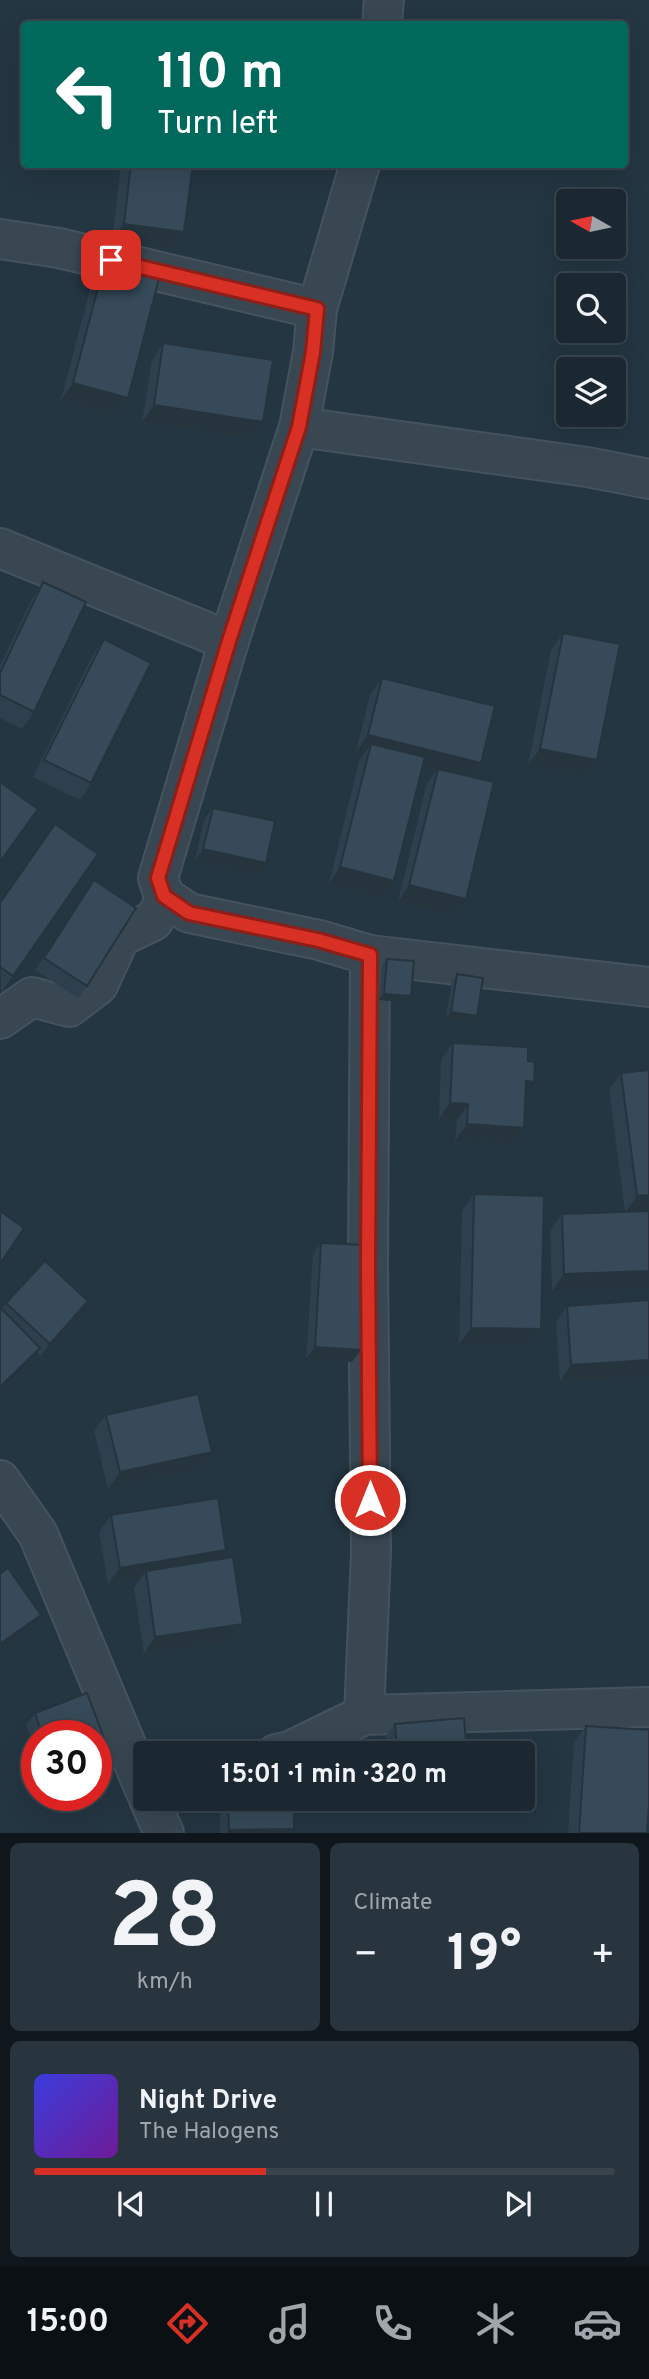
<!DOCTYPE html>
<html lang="en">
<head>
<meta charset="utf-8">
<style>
  body { margin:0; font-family:Overpass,sans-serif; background:#28343e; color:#f1f3f6; height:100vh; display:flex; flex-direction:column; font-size:26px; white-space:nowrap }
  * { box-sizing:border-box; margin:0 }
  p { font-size:23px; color:#a0a6ac }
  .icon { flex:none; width:38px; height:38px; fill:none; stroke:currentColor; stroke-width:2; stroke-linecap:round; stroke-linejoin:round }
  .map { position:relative; height:1833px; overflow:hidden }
  .panel { display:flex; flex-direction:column; gap:10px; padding:10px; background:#0f161c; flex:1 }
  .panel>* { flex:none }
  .top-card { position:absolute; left:21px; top:21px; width:607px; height:147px; border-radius:7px; box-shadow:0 7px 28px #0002,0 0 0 2px #39444d; background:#00695c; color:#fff; overflow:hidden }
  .needle { width:46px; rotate:279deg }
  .fabs { position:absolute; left:556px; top:189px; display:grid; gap:14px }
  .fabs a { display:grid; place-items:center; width:70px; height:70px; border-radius:7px; background:#1b2832; box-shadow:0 7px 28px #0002,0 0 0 2px #39444d; font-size:35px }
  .speed { position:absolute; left:21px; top:1720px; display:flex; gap:14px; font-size:35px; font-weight:700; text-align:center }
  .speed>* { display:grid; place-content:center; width:91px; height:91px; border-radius:50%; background:#1b2832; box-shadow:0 7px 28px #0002,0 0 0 2px #39444d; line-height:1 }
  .speed .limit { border:10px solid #d22; background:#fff; color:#111 }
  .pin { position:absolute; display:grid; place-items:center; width:60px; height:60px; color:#fff; margin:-30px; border-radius:14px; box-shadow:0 4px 10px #0006 }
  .me { position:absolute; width:77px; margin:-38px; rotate:0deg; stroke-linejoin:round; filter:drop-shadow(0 0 5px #0008) }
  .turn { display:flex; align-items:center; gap:24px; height:147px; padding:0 21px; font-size:32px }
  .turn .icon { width:91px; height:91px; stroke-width:2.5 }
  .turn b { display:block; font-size:49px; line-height:60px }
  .big { font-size:52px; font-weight:700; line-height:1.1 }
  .panel .widget { flex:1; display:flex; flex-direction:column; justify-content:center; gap:10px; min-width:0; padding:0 24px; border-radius:10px; background:#28343e }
  .panel .dial { align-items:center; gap:0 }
  .dial b { font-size:91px; line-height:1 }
  .song { display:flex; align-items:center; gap:21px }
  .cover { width:84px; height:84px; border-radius:10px; background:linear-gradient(135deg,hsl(240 70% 55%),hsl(280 70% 35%)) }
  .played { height:7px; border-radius:4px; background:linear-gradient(90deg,#d93025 40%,#39444d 40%) }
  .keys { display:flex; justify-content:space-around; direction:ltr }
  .heat { display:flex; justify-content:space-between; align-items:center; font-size:38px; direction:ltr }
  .panel .tiles { flex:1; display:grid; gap:10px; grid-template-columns:1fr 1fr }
  .widget:last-child { grid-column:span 2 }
  .trip { position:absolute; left:133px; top:1741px; width:402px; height:70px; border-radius:7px; background:#1b2832; box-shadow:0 7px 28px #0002,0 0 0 2px #39444d; font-weight:700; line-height:70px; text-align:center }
  .tab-bar { display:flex; height:112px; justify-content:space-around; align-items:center; background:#0b1014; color:#a0a6ac }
  .tab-bar .icon { width:49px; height:49px }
  .tab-bar .selected { color:#d93025 }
  .tab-bar b { font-size:32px; color:#f1f3f6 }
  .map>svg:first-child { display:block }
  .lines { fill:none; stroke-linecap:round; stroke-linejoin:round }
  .minor-casing { stroke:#45535e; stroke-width:42 }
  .minor { stroke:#384752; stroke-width:38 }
  .wall { fill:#2e404d }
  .shaded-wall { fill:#26343e }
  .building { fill:#364a59; stroke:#26343e; stroke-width:2 }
  .route-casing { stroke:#8d1f18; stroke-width:18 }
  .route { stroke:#d93025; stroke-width:12 }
</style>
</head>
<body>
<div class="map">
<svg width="649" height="1833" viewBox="0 0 649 1833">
  <rect width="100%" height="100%" fill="#243642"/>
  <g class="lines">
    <!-- minor casing -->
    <g class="minor-casing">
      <g id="minor">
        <polyline points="382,24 384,0"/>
        <polyline points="360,164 317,309 313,352 299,427 229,641 158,878 164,896 189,913 319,940 370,955 649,987"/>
        <polyline points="0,239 59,248 317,309"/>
        <polyline points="299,427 587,467 649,479"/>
        <polyline points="0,548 229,641"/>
        <polyline points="0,1019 32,997 69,1007 98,985 120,937 153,921 161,909 164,896"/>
        <polyline points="0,1480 38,1534 145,1790"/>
        <polyline points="364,1715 371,1553 368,1265 370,955"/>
        <polyline points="276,1754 290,1751 364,1715 649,1707"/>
        <polyline points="149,1799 164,1833"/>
      </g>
    </g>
    <!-- minor -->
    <use href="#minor" class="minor"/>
  </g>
  <!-- wall -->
  <g class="wall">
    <polygon points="121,164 193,164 184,232 173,248 112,241"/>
    <polygon points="105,261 116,415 61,400 93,278"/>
    <polygon points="163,343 251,439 142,422 152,360"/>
    <polygon points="43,582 34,712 22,729 0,718 0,665 32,599"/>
    <polygon points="563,633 597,760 585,777 528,765 551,650"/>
    <polygon points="104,639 91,783 80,800 33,777 92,656"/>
    <polygon points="382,678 481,763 471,777 454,916 398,902 426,786 436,771 422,768 394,881 383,898 329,884 359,761 364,754 356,752 370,695"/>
    <polygon points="213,808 257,876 195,861 204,820"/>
    <polygon points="98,854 1,993 0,902"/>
    <polygon points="94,880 87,986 78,998 35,970"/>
    <polygon points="387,959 407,1002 379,1000 382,966"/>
    <polygon points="457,974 472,1022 446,1018 452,981"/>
    <polygon points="453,1043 526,1093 512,1144 455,1141 457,1121 439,1119 441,1060"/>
    <polygon points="621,1073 642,1211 552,1291 550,1231 562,1214 625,1212 609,1090"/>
    <polygon points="474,1194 529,1345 459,1344 462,1211"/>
    <polygon points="321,1243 352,1362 306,1359 313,1255"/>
    <polygon points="649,1300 560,1382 556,1323 567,1306"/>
    <polygon points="6,1303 80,1314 41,1356 37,1352 31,1360 0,1391 0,1311"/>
    <polygon points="106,1415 212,1452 200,1468 108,1489 94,1431"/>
    <polygon points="111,1515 219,1560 231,1641 144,1654 134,1588 140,1579 108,1584 99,1532"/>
    <polygon points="35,1713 96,1736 37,1736 37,1754 26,1725"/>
    <polygon points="395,1724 467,1754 388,1754 386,1736"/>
    <polygon points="586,1726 647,1833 568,1833 574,1743"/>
    <polygon points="220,1799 294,1799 291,1833 220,1833"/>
  </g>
  <!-- shaded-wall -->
  <g class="shaded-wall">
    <polygon points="124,224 184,232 173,248 112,241"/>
    <polygon points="73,383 128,398 116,415 61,400"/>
    <polygon points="154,405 263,422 251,439 142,422"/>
    <polygon points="368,735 481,763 469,780 438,769 436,771 368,755 371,744 364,754 356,752"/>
    <polygon points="540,749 597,760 585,777 528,765"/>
    <polygon points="203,849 266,863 257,876 195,861"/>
    <polygon points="340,867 394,881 383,898 329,884"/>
    <polygon points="409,885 466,899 454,916 398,902"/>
    <polygon points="384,994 411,996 407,1002 379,1000"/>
    <polygon points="451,1012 477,1016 472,1022 446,1018"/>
    <polygon points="526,1081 534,1082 522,1099"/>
    <polygon points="450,1103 468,1104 457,1121 439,1119"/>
    <polygon points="467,1124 524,1128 512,1144 455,1141"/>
    <polygon points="649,1195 649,1210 625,1213 637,1196"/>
    <polygon points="649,1271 649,1288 552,1291 564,1274"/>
    <polygon points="88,1301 80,1314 41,1356 50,1344"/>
    <polygon points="471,1328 541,1329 529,1345 459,1344"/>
    <polygon points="315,1347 361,1350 352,1362 306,1359"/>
    <polygon points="40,1348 31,1360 0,1391 0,1387"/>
    <polygon points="649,1360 649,1376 560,1382 571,1365"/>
    <polygon points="212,1452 200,1468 108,1489 120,1472"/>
    <polygon points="226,1550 214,1567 146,1571 140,1579 108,1584 120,1568"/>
    <polygon points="41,1615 32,1627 0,1650 0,1644"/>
    <polygon points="243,1624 231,1641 144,1654 155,1637"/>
    <polygon points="104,1738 96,1749 96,1741"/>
    <polygon points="422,1746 417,1754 393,1754 397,1748"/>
    <polygon points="294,1829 291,1833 226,1833 229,1830"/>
  </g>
  <!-- building -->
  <g class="building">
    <polygon points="131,164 193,164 184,232 124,224"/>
    <polygon points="105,261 160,275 128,398 73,383"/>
    <polygon points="163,343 273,360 263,422 154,405"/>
    <polygon points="43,582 86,602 34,712 0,695 0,673"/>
    <polygon points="563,633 620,644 597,760 540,749"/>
    <polygon points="104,639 151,663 91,783 44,760"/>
    <polygon points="382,678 495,706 481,763 368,735"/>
    <polygon points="371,744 425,757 394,881 340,867"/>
    <polygon points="438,769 494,782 466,899 409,885"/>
    <polygon points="0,782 38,809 0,862"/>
    <polygon points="213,808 275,821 266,863 203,849"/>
    <polygon points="55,824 98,854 13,976 0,967 0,903"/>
    <polygon points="94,880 136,908 87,986 44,958"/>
    <polygon points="387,959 414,961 411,996 384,994"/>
    <polygon points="457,974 483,978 477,1016 451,1012"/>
    <polygon points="453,1043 528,1047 528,1061 535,1062 534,1082 526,1081 524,1128 467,1124 468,1104 450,1103"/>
    <polygon points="649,1070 649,1195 637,1196 621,1073"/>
    <polygon points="474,1194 544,1196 541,1329 471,1328"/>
    <polygon points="0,1211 24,1228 0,1264"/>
    <polygon points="649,1211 649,1271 564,1274 562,1214"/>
    <polygon points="321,1243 368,1245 361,1350 315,1347"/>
    <polygon points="45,1261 88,1301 50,1344 6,1303"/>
    <polygon points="649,1300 649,1360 571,1365 567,1306"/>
    <polygon points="2,1309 40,1348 0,1387 0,1311"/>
    <polygon points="198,1394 212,1452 120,1472 106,1415"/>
    <polygon points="218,1498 226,1550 120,1568 111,1515"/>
    <polygon points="233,1557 243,1624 155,1637 146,1571"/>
    <polygon points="8,1568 41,1615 0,1644 0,1574"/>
    <polygon points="87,1693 104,1738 96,1741 96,1736 43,1736 35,1713"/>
    <polygon points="464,1718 467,1754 423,1754 422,1746 397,1748 395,1724"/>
    <polygon points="586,1726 649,1730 649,1804 647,1833 579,1833"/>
    <polygon points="228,1799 294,1799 294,1829 229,1830"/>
  </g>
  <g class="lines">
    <!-- route casing -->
    <g class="route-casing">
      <polyline id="route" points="111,260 317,309 313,352 299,427 229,641 158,878 164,896 189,913 318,940 370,955 368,1265 370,1500"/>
    </g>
    <!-- route -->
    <use href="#route" class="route"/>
  </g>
</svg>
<div class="fabs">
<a><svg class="needle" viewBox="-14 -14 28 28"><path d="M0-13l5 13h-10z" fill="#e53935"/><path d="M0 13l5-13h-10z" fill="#a0a6ac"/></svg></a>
<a><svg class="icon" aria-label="search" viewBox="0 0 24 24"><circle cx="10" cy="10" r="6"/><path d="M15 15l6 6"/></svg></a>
<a><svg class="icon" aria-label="layers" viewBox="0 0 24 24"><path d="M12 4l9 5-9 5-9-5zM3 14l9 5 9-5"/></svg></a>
</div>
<div class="speed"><div class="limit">30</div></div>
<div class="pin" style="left:111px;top:260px;background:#d93025"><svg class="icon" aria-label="arrive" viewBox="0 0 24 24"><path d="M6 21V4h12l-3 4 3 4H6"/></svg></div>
<svg class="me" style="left:370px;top:1500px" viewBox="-20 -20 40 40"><circle r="17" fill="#d93025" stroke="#fff" stroke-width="3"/><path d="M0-11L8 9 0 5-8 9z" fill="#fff"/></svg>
<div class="trip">15:01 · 1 min · 320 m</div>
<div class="top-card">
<div class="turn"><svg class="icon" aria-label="left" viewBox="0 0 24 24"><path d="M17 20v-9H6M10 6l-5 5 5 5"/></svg><div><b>110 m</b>Turn left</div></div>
</div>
</div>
<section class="panel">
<div class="tiles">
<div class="widget dial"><b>28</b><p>km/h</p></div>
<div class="widget"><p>Climate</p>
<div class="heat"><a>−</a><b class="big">19°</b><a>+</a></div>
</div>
<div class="widget">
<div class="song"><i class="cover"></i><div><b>Night Drive</b><p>The Halogens</p></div></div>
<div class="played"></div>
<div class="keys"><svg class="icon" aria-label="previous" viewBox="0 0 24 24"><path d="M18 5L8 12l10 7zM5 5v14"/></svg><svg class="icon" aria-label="pause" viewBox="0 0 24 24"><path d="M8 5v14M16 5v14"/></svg><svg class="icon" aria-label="next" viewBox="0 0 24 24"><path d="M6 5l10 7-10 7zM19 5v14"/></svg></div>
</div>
</div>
</section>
<nav class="tab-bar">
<b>15:00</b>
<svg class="icon selected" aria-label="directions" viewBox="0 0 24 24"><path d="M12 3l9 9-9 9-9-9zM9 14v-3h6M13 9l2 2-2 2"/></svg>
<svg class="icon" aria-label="music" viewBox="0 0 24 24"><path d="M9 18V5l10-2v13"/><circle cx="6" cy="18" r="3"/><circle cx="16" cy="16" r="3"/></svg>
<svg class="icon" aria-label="phone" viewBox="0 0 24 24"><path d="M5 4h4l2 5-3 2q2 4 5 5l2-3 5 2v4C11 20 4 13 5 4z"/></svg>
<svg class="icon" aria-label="climate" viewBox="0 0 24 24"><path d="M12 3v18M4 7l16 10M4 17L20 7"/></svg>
<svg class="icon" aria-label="car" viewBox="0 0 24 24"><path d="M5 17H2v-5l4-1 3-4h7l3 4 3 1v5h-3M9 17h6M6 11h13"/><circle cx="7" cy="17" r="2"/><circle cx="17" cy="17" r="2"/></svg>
</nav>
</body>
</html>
